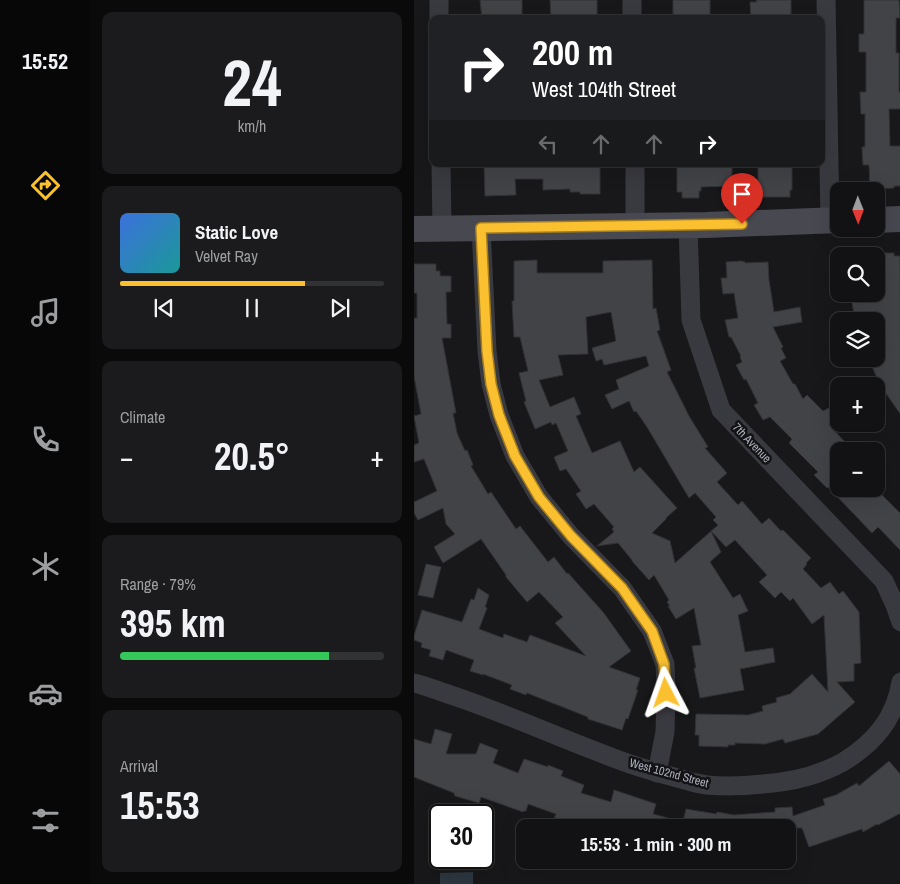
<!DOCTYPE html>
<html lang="en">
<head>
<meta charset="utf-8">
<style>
  body { margin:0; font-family:"Archivo Narrow",sans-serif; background:#1b1b1d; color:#f1f3f6; height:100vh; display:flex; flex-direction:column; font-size:19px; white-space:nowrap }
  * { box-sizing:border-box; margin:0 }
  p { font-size:16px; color:#9c9ea0 }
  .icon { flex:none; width:28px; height:28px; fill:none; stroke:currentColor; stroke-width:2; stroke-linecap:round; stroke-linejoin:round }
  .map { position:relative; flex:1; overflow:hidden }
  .sheet { display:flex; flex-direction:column; gap:12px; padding:12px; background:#0a0a0b; width:324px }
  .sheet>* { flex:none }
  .hud { position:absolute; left:15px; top:15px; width:396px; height:152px; border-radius:10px; box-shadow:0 5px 20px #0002,0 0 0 1px #313234; background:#202124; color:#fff; overflow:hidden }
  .needle { width:32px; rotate:179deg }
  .buttons { position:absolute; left:416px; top:182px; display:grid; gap:10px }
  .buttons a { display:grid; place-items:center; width:55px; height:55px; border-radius:10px; background:#121214; box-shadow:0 5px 20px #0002,0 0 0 1px #313234; font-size:25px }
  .speed { position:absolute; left:15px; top:804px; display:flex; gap:10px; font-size:25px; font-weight:700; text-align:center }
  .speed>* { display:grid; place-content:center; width:65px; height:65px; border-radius:50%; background:#121214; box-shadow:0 5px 20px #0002,0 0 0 1px #313234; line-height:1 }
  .speed .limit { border:2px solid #111; border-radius:8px; background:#fff; color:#111 }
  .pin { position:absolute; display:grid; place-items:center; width:42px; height:42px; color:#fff; margin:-51px -21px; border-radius:50% 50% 50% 0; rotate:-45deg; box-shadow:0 0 5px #0007 }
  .pin .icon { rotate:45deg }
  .me { position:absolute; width:55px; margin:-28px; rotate:356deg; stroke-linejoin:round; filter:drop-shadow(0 0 4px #0008) }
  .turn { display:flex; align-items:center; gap:18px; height:105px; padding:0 20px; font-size:22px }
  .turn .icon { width:65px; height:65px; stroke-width:2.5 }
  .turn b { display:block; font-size:35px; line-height:42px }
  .lanes { display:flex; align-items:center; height:48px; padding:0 20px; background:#0003; justify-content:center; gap:25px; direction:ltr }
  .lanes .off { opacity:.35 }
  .big { font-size:38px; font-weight:800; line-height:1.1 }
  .sheet .tile { flex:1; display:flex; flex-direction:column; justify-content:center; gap:8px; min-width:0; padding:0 18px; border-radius:10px; background:#1b1b1d }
  .sheet .dial { align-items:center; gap:0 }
  .dial b { font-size:65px; line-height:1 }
  .song { display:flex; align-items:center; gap:15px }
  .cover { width:60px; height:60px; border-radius:8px; background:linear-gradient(135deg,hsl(220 70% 55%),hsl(180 70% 35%)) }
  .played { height:5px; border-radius:2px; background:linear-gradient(90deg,#fbc02f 70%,#313234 70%) }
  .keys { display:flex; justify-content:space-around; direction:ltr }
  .heat { display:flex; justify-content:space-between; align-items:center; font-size:28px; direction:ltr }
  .charge { height:8px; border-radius:4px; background:linear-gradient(90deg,#34c759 79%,#313234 0) }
  .trip { position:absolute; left:102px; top:819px; width:280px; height:50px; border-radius:10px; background:#121214; box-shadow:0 5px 20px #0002,0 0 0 1px #313234; font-weight:800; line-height:50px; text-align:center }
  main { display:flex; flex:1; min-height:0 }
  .tabs { display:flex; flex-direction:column; width:90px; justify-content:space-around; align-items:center; background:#070708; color:#9c9ea0 }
  .tabs .icon { width:35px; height:35px }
  .tabs .current { color:#fbc02f }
  .tabs b { font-size:22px; color:#f1f3f6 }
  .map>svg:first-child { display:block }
  .water { fill:#2d363f }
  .building { fill:#424347; stroke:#323236; fill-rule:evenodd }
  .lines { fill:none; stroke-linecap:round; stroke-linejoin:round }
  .street { stroke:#393940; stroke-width:19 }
  .secondary { stroke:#474850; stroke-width:26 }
  .route-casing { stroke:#a37d1f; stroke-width:12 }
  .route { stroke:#fbc02f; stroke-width:9 }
  .labels { text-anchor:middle; stroke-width:5; stroke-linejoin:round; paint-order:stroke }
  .street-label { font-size:12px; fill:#aaaebb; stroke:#131315 }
</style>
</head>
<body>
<main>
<nav class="tabs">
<b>15:52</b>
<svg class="icon current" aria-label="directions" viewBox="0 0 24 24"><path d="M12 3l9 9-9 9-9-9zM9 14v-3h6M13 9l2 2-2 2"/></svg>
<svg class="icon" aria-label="music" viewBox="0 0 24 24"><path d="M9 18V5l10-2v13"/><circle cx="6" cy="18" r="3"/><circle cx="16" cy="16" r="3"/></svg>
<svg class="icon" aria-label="phone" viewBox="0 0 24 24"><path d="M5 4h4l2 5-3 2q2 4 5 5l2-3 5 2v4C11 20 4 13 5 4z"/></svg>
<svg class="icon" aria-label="climate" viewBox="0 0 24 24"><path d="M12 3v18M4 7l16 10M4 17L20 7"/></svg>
<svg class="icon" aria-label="car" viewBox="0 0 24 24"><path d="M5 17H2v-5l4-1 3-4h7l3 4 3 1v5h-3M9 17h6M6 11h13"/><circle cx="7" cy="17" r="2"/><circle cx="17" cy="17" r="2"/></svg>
<svg class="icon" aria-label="filters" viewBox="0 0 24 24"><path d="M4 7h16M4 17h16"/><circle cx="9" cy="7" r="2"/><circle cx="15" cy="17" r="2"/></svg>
</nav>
<section class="sheet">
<div class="tile dial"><b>24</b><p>km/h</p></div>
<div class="tile">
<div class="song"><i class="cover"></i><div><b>Static Love</b><p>Velvet Ray</p></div></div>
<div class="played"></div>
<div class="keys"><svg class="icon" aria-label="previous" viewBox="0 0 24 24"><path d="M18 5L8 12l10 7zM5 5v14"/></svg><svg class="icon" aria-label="pause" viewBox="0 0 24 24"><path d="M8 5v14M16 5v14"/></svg><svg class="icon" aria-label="next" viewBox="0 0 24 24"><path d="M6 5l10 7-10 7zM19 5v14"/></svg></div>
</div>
<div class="tile"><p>Climate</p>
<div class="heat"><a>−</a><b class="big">20.5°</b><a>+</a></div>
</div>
<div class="tile"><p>Range · 79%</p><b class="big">395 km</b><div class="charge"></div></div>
<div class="tile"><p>Arrival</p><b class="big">15:53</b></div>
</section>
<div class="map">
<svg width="487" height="884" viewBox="0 0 487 884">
  <rect width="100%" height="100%" fill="#18181a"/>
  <!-- water -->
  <polygon class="water" points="59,872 59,884 26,884 26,873"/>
  <!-- building -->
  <g class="building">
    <polygon points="66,0 108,0 108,19 68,19"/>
    <polygon points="136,0 183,0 183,19 137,19"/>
    <rect x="259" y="0" width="37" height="19"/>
    <polygon points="342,0 377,0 377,19 337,19 336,2 343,2"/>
    <polygon points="450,0 485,0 486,18 482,18 482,53 485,53 485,92 487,92 487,109 475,109 476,146 487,146 487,186 480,186 480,188 456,189 455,165 449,165 448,147 451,147 451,114 447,114 446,92 452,92 452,52 445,52 445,34 450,34"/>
    <polygon points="70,164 186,164 186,194 166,194 166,192 156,192 156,189 129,190 129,179 101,179 102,195 71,196"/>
    <polygon points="263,164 318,164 318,186 287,187 287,191 285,191 285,198 268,198 268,192 263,192"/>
    <polygon points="344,164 378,164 378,190 376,190 376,197 342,197 342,200 325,200 325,184 344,184"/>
    <polygon points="462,253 480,253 480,256 486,256 487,415 466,385 455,359 462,359 462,321 441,321 437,296 451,294 462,294"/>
    <path d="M123,260V273H189V261L238,260L239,309L242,308L246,330L243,331L257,370L253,372L275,416L294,447L291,448L313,473L303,482L324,505L328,501L348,524L355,518L367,531L369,530L397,558L392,563L393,564L389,569L407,588L416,582L425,594L429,591L445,612L447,663L440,664V681L423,682L441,702L404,734L371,743L369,739L351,744L321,743V745H314V747L285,746V735H281L282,714L334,715L349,711L348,706L363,702L362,698L376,694L398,674L414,692L410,615L398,624L379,598L376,601L367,592L361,598L345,582L353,575L321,540L312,547L297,531L307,552L296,562L319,598L326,594L334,611L324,615L331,652L359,648L361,662L326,669L330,690L286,698L280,668H282L278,646L287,645L280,608L262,619L254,606H256L253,602L255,600L240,575L235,580L218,561V560L204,543L183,546L200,532L198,529L200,527L180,504L172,509L162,494L167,491L152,469L146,471L140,457L154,451L142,423L138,425L137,422L121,429L110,402L112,401L105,373L114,371L106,337H100L98,301H100V261ZM197,312L202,341L178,348L182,361L188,359L190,365L232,356L235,366L202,380L205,389L191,395L198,409L215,401L220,412L222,411L233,427L275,498L281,493L302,517L299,520L304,525L261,563L256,541L238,533L252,519V518L263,508L226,467L220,472L206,441L178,453L162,416L167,414L160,397L136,407L125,380L149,375L144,355L174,354L172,317Z"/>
    <polygon points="327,261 331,262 331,263 354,262 355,280 360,312 386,307 388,322 359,327 369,347 367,348 372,358 366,361 379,384 381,384 389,399 393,395 409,411 425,403 425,416 415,425 433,444 425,451 425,489 462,489 487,514 487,551 464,527 458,533 414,487 413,488 400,475 404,472 375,443 378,439 356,417 349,420 340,405 344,403 332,379 330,380 322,365 328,362 326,357 327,356 317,337 315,337 311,320 324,318 320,293 309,294 307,278 313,278 312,262"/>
    <polygon points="0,264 22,264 22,271 26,271 26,276 37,276 37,292 32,292 33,324 37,324 37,338 28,338 42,413 39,413 43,433 51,451 53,450 59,465 57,466 74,494 77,492 102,529 106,526 134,562 140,557 153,574 154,573 189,612 217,651 195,667 226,678 222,690 224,690 214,719 212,718 208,730 174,719 174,717 113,693 112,695 96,689 98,685 69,674 69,675 56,671 60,660 32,650 29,660 15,656 17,650 7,647 8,643 0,640 0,636 8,610 48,622 57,599 60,600 64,588 75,595 71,607 73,608 65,629 89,638 90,634 113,642 116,635 172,656 141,623 149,617 125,592 113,602 92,577 92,575 67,539 29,563 20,547 41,534 32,524 29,508 4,520 0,513 0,502 23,491 10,459 0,462 0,445 5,443 0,416 7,414 0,376 0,318 3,318 3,293 0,293"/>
    <polygon points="12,564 27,567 19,598 4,595"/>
    <polygon points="21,729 38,734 32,754 62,754 66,743 84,750 79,763 104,773 110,759 134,767 134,765 149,771 147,776 170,785 167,793 197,802 200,790 242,804 239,814 269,822 272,809 302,814 303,812 320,815 361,812 361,808 378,807 379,816 411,805 409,799 422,795 443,783 445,786 475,761 487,775 487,813 464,825 463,824 449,832 448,829 395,847 388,828 169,828 156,824 154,828 147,828 138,824 142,814 114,804 112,811 110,811 109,812 67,797 65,803 41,796 40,793 0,777 0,739 17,744"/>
  </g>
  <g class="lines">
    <!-- street -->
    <g class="street">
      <polyline points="25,0 25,19"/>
      <polyline points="218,0 218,19"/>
      <polyline points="412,0 416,220"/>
      <polyline points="27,164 28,228"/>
      <polyline points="221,164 221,226"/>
      <polyline points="274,225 277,320 307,410 470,581 481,605 487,622"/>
      <polyline points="67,228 73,351 77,384 85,415 101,456 125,497 157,536 208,588 238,631 251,664 252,693 251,732 243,773"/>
      <path d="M0,683C13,686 27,692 40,696C99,716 157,743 216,764C234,770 252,775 271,780C278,782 285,784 293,785C312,787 331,786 349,784C377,782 404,776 429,762C460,743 481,719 487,682"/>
    </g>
    <!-- secondary -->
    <g class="secondary">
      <polyline points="462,220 487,219"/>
      <polyline points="0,229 292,225 425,220"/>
    </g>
  </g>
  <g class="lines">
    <!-- route casing -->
    <g class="route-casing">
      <polyline id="route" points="252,693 250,664 238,631 208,588 157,536 125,497 101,456 85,415 77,384 73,351 67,228 328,224"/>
    </g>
    <!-- route -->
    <use href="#route" class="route"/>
  </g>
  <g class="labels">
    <!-- street labels -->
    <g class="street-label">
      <text transform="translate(338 443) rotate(46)" y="4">7th Avenue</text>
      <text transform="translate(255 773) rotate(15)" y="4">West 102nd Street</text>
    </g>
  </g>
</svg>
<div class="buttons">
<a><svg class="needle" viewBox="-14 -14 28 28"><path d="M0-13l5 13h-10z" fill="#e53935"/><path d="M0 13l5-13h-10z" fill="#9c9ea0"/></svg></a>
<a><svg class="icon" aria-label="search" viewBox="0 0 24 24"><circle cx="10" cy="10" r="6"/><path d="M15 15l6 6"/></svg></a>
<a><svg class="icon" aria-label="layers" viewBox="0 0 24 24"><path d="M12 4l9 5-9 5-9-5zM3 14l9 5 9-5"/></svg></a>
<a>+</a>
<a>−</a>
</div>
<div class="speed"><div class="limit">30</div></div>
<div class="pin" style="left:328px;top:224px;background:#d93025"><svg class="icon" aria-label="arrive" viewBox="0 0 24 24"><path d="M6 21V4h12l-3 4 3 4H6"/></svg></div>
<svg class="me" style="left:252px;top:693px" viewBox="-20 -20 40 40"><path d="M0-17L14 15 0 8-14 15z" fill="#fbc02f" stroke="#fff" stroke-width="4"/></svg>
<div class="trip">15:53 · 1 min · 300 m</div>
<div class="hud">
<div class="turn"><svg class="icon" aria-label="right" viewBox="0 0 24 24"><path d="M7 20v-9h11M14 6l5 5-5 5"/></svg><div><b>200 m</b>West 104th Street</div></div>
<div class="lanes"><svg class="icon off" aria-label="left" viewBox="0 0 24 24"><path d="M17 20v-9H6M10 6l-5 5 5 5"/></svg><svg class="icon off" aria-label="ahead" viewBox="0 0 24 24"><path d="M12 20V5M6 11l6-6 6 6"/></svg><svg class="icon off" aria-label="ahead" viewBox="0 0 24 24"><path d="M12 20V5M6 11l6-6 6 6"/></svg><svg class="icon" aria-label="right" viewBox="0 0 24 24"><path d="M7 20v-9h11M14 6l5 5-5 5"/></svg></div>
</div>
</div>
</main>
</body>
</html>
